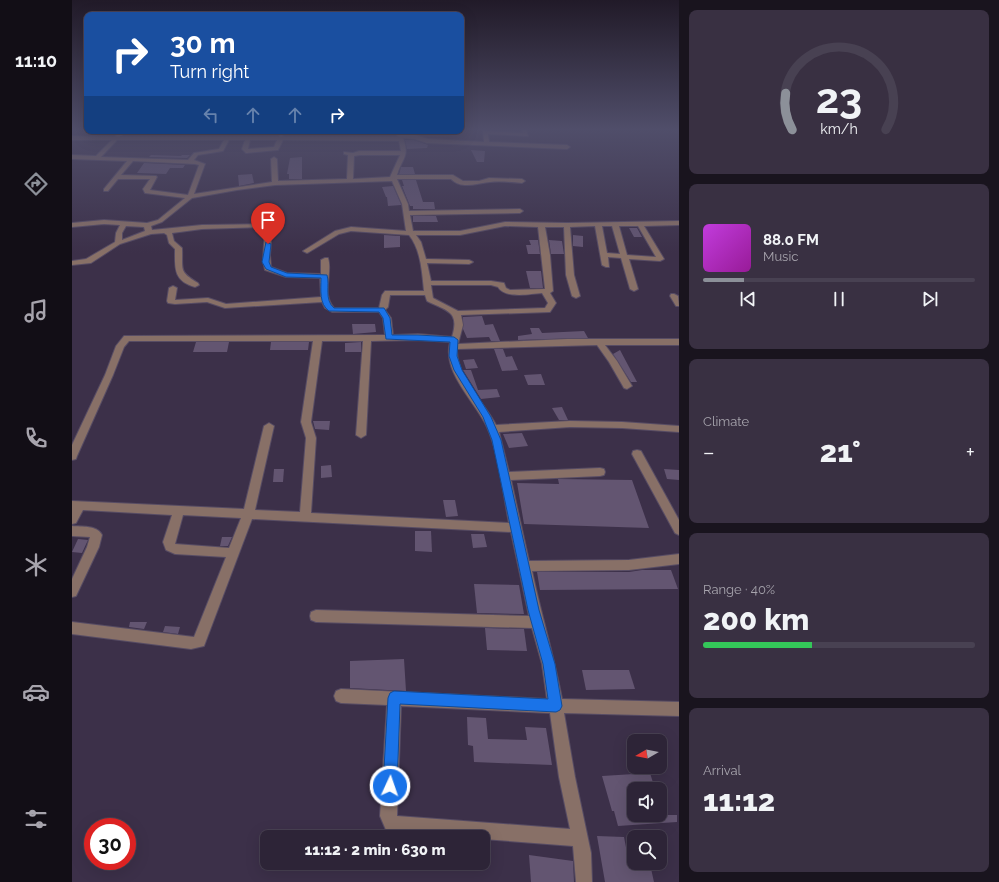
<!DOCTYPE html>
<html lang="en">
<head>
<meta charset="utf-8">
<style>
  body { margin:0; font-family:Raleway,sans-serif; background:#393042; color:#f1f3f6; height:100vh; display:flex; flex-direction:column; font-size:15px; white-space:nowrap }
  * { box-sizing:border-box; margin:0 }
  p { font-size:13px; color:#a7a4ad }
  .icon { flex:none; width:22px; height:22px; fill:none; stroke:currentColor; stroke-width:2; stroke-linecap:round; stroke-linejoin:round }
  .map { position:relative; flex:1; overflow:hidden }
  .side { display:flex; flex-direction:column; gap:10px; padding:10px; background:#19141e; width:320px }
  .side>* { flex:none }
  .banner { position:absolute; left:12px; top:12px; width:380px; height:122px; border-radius:8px; box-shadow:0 4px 16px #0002,0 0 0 1px #484152; background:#1a4fa0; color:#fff; overflow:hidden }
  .needle { width:26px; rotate:261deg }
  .fabs { position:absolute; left:555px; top:734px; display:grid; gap:8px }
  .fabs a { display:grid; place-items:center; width:40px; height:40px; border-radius:8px; background:#2d2437; box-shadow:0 4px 16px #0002,0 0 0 1px #484152; font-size:20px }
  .speed { position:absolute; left:12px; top:818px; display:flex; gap:8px; font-size:20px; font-weight:700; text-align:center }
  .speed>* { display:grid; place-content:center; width:52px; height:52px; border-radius:50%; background:#2d2437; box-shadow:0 4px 16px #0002,0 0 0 1px #484152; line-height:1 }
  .speed .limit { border:6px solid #d22; background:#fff; color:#111 }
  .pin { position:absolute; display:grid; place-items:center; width:34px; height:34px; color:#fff; margin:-41px -17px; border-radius:50% 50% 50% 0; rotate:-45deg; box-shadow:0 0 4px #0007 }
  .pin .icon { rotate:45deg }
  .me { position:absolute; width:44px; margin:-22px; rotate:3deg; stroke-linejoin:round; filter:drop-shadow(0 0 3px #0008) }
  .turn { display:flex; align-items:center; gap:14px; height:84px; padding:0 20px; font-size:18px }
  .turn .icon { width:52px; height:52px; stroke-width:2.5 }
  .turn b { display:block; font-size:28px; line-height:34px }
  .lanes { display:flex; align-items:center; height:38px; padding:0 20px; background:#0003; justify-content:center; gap:20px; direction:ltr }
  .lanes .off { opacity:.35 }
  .big { font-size:30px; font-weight:800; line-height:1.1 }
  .side .card { flex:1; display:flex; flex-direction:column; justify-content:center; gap:6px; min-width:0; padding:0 14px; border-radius:8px; background:#393042 }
  .side .dial { align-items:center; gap:0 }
  .dial svg { height:104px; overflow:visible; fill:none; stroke:#484152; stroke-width:7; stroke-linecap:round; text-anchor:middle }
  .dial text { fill:#f1f3f6; stroke:none }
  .song { display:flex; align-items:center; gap:12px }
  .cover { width:48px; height:48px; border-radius:6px; background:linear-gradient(135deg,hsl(290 70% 55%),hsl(300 70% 35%)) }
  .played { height:4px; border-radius:2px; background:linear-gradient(90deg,#8c9099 15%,#484152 15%) }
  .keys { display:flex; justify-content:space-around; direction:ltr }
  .heat { display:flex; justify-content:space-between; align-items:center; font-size:22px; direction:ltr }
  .charge { height:6px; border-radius:3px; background:linear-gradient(90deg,#34c759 40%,#484152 0) }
  .trip { position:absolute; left:188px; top:830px; width:230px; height:40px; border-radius:8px; background:#2d2437; box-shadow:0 4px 16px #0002,0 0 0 1px #484152; font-weight:800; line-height:40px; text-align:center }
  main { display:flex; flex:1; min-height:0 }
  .tab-bar { display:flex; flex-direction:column; width:72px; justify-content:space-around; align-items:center; background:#120e16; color:#a7a4ad }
  .tab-bar .icon { width:28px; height:28px }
  .tab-bar .selected { color:#8c9099 }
  .tab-bar b { font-size:18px; color:#f1f3f6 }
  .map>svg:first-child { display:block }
  .building { fill:#635571 }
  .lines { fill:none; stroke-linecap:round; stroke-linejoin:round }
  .minor-casing { stroke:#574c64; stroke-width:2 }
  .minor { fill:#887067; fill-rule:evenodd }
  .route { fill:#1a73e8; stroke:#114b97 }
</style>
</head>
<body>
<main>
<nav class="tab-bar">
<b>11:10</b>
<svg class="icon selected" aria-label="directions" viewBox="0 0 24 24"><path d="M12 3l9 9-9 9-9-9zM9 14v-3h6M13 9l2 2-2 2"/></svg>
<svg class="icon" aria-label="music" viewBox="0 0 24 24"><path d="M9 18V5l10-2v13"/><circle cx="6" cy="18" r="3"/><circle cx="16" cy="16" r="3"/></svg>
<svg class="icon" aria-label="phone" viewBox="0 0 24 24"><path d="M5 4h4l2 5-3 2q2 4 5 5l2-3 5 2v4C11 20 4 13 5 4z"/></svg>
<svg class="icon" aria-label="climate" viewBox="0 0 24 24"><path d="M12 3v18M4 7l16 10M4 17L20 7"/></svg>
<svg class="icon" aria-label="car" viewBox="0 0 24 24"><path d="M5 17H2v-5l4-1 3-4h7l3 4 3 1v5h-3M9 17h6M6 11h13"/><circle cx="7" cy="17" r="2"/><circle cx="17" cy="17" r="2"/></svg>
<svg class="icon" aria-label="filters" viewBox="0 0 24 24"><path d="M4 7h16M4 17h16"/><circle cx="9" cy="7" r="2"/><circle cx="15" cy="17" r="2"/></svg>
</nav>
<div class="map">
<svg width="607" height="882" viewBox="0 0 607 882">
  <rect width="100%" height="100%" fill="#3c3049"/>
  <!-- building -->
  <g class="building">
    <polygon points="333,140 342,140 356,145 355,148 335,149"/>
    <polygon points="399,150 413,151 412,162 405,162"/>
    <polygon points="79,155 109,156 110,155 118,155 115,158 77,157"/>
    <polygon points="230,157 230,179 217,179 217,174 215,174 218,158"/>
    <polygon points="72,163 113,165 111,168 98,168 94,174 65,173"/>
    <polygon points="329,167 341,167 343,174 327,174"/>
    <polygon points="180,174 182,183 167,186 166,175"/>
    <polygon points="330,180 344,180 351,202 362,202 363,209 341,209 341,206 338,206 330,186 332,186"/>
    <polygon points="321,186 329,204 329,205 316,206 315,197 314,197 310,187"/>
    <polygon points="341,216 364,216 366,222 341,222"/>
    <polygon points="557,228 565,228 570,237 562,237"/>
    <polygon points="312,235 328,236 328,247 312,248"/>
    <polygon points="501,235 511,236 511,247 501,246"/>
    <polygon points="457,240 466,240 468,254 456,254 454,245 459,245"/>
    <polygon points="477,240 490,241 492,254 479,254"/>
    <polygon points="454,271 469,271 471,288 458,288"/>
    <polygon points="410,316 413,325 421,324 428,341 419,341 417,337 395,338 391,329 391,317"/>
    <polygon points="280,324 303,324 304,332 281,334"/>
    <polygon points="458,328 467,328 470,333 512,331 516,338 446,340 446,336 460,334"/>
    <polygon points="124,342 157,342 155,352 121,352"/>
    <polygon points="199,342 237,342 236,350 198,350"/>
    <polygon points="289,342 289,352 273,352 273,343"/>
    <polygon points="422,349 431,349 434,357 440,356 446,370 430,371"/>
    <polygon points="548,350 565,382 559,382 541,354"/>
    <polygon points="402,359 406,368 394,369 391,360"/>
    <polygon points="391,370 399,370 406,390 425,389 428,397 409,399"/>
    <polygon points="469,374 473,385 456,385 452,375"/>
    <polygon points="490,407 496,420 487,420 480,408"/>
    <polygon points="241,421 258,421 257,430 243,429"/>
    <polygon points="450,433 456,446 437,448 431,434"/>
    <polygon points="259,465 260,477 249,478 249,466"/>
    <polygon points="202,469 212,469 211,482 201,482"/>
    <polygon points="592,469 607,470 607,480 595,479"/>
    <polygon points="486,479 560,480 577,528 452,524 445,483 487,484"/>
    <polygon points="371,500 383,500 386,516 374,517"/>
    <polygon points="343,531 359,531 360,552 343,551"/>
    <polygon points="399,534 412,534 415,547 401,548"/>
    <polygon points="150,537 160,537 156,546 148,546"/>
    <polygon points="6,539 16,540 10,553 0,552"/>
    <polygon points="570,570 599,570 606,589 468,590 465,572 557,572"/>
    <polygon points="402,584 447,585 452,614 405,613"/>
    <polygon points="58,622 75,622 72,629 57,627"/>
    <polygon points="93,626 108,627 106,634 91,632"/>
    <polygon points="413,628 452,629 455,651 415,650"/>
    <polygon points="332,659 334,691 278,688 278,661"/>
    <polygon points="510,670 557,670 563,689 514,690"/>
    <polygon points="395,717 414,718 416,739 455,740 453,727 474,728 480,765 402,762 401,746 396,745"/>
    <polygon points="578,773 583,789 562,789 562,815 605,815 605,822 546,826 542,811 540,811 530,776"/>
    <polygon points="525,836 552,837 557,863 578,864 582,882 533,882"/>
    <polygon points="457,855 501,861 502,882 459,882"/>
  </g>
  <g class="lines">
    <!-- minor casing -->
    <g class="minor-casing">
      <g id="minor">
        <path d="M450,130H454L456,136L416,134L417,142L495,145L498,147L495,149L355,143L342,139L331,138C338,157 330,158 325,175H381L391,181H407L417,178L450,179L453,181L450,183C440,182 428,181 418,182C405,183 390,190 379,179H325L336,204L337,211L448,209L451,211L448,213L338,215L341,231H388L433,222L495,223L607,221V225L572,226L592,259L588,261L557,259L566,289L562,291L558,289L549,258L536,257L537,267H534L530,265L523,226L498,227L502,275L508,296L504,298L500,296L494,275L492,227H473L478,255L481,291L478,293L484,303L478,312L389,315L391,325L386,344L495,339H607V345H533L545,361L560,386L555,389L552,388L537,362L525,345L385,349C384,377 412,402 424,425L498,421L550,422L607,426V432L550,428L498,427L427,432L437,472L528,468L532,469L533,472L532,475L528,476L439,480L457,561L557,560L607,554V564L557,570L460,571C469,614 482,656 490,699L607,702V716L492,713L503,777L519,853L520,882H504L501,846L411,839V837H386L320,832L314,830L308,816L315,705L269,703L264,701L262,696L264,691L269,689L475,699L470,664L460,628L244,622L239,620L238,616L239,612L244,610L457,616L439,532L180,519L132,646L119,649L0,634V622L122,637L154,557L103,554L94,550L91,542L100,515L11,510L4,523L0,524V501L172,509L192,426L197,423L202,426L183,510L228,512L234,438L229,422L241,341H57L52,347L41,375L5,456L4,459L0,460V445L33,375L44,346L52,336L313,335L311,318L307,312H260L253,308L250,302L153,308L135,302L103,304L96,303L95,301L97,288L101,286L105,288L103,300L136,298L154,304L249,297L248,278L214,277L193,270L191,261L193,227L130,229L100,233L102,241L110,248C111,270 106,271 126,283L127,285L123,287C101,281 103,268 103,249L97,243L95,235L92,233L79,234L48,244L19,263L0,265V261L14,259L43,242L44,233L48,225L32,224L0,227V223L32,220L75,223L86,220L113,198L73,193L71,189L78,179H46L36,191H32V189L55,161L0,159V155L24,156L40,140H0V136L43,137L47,133L50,135L48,137H206L209,135L212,137H326L323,131H329L330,135H343L356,139L412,142L411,131L451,133ZM45,140H152L147,149L122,153L116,160L29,157ZM157,140H173L170,149L174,153L206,150L211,140L327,141L329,151H287L281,153L272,152V154L276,155L275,179L206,181L205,159L202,157L199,159L200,182L122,194L133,164L122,160L126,155L151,151ZM178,140H205L202,147L176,149ZM288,155H328L318,177L281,179L282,156ZM61,161L123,164L127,165L116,195L78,190L85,177L84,176L49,175ZM320,181L330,204L334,231L279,227L263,231L231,251L235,253L237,252L267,234L279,231L337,235C349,250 350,272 352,291H313L310,295L307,308H262C249,294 261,273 256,258H253L249,260V274L215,273L199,267L198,255L200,227L197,224L130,225L80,230L79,226L90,222L120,198L165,190L203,185ZM54,226L72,227L73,231L50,240V233ZM433,226L466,227L473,289L438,290L434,288L432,283L419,281H359L355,263L397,264L401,262L397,260L354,259L349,242L344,235H388ZM530,226H540L548,254L535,253ZM547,226H566L584,257L555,255ZM359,285H419L426,287C433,299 458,294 470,293L476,303L473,308L386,311L361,298ZM318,295H353L355,301C375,311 388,311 380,337L346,334L321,335L319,318L313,310L316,307ZM346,340L378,342C370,373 403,401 415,427C427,453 431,494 437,523L239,513L244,438L239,422L250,341H291L284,435L289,438L294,435L299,341ZM111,515L169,518L157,548L103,544ZM329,706L478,713L487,777L498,829L325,816Z"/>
        <polygon points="599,294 602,294 606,296 607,306 604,306 598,296"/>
        <polygon points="565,450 569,451 607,520 607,535 603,533 560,454 561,451"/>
        <path d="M0,526C10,527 25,525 30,535L27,547L4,596L0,597V579L15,547L18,537L0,536Z"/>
      </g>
    </g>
    <!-- minor -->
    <use href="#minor" class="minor"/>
  </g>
  <!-- sky -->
  <linearGradient id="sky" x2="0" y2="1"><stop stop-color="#211a28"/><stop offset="0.51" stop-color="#504e6a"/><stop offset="1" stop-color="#504e6a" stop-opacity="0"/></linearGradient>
  <rect width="607" height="253" fill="url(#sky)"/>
  <!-- route -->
  <path class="route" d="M194,242L199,244L197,262L199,267L215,273L255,275C258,285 252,300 262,308H312L318,318L320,335H346L382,337L386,340L385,356L390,370L419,417L429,440L467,610L483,664L490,706L488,710L484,712L328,704L325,786L323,791L318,793L313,791L311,786L316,698L318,693L322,691L476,699L471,664L456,610L420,440L411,417L382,370L377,356L378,342L314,339L311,318L307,312L257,311C247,304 249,290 249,278L214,277L194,269L190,262Z"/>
</svg>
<div class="fabs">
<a><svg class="needle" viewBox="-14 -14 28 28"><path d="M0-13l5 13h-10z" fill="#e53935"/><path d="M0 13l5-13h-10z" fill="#a7a4ad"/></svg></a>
<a><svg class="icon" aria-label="sound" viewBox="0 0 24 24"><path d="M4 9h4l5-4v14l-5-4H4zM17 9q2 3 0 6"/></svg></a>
<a><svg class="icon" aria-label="search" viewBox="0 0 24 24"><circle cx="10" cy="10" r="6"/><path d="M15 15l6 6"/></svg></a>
</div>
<div class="speed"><div class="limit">30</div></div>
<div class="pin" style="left:196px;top:244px;background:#d93025"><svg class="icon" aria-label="arrive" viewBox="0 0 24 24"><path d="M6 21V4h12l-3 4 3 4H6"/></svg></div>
<svg class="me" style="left:318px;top:786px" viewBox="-20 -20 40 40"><circle r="17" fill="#1a73e8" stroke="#fff" stroke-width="3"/><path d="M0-11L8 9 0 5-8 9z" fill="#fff"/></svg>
<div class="trip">11:12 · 2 min · 630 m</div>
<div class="banner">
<div class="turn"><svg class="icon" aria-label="right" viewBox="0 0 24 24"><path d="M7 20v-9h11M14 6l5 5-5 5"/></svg><div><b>30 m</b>Turn right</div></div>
<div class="lanes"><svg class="icon off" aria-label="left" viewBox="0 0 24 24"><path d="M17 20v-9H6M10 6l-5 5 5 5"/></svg><svg class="icon off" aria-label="ahead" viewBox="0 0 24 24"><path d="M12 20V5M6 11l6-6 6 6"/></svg><svg class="icon off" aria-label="ahead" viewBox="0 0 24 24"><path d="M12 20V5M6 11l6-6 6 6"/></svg><svg class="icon" aria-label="right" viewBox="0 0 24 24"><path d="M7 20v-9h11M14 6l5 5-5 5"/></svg></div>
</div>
</div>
<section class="side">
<div class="card dial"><svg viewBox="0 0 100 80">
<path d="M14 69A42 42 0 1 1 86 69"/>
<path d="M14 69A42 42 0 0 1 9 41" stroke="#8c9099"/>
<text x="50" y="56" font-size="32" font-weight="700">23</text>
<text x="50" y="72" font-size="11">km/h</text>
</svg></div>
<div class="card">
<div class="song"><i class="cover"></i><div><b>88.0 FM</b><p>Music</p></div></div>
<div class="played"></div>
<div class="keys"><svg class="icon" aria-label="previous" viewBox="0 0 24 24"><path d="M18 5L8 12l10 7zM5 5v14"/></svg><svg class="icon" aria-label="pause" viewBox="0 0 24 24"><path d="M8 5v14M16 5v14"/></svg><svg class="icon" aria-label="next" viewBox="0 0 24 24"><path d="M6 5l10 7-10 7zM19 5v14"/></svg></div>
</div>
<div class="card"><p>Climate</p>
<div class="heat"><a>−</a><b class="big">21°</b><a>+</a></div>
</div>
<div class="card"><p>Range · 40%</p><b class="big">200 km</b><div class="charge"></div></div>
<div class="card"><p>Arrival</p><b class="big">11:12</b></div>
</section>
</main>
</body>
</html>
